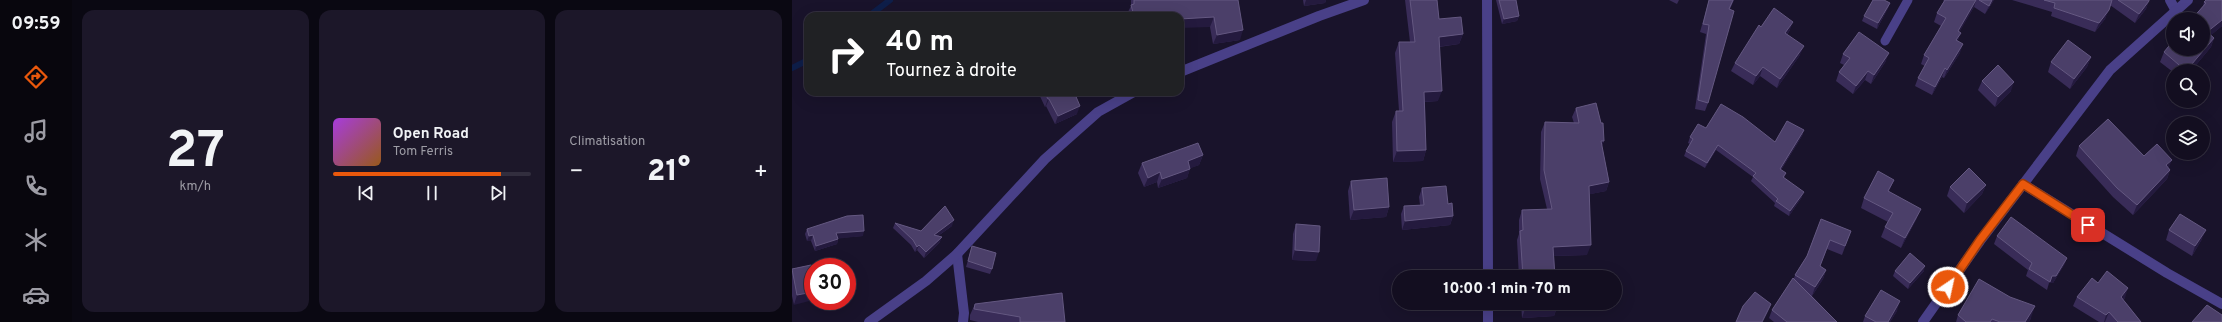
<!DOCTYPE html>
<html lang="fr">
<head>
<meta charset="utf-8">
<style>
  body { margin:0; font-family:Overpass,sans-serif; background:#1c1729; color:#f1f3f6; height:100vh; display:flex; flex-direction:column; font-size:15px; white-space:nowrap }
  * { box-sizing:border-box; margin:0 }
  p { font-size:13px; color:#9d9ca5 }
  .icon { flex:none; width:22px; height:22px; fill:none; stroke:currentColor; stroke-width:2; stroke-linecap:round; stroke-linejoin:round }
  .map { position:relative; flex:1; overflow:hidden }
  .panel { display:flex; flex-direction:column; gap:10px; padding:10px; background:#0a0812; width:720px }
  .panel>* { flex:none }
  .guide { position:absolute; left:12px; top:12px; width:380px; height:84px; border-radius:12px; box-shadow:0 4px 16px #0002,0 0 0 1px #322e3e; background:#202124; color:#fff; overflow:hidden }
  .controls { position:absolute; left:1374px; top:12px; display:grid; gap:8px }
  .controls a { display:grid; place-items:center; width:44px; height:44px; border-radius:50%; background:#130e20; box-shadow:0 4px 16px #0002,0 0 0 1px #322e3e; font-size:20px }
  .speed { position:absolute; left:12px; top:258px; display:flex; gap:8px; font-size:20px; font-weight:700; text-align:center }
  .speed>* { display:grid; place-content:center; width:52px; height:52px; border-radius:50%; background:#130e20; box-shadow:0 4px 16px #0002,0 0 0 1px #322e3e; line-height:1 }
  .speed .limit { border:6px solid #d22; background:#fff; color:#111 }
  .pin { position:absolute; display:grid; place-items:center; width:34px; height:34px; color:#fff; margin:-17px; border-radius:8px; box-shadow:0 2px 6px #0006 }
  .me { position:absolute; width:44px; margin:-22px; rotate:34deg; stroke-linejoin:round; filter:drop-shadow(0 0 3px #0008) }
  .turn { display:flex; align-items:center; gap:14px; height:84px; padding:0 16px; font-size:18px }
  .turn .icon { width:52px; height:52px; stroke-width:2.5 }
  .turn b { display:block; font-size:28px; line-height:34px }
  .big { font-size:30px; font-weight:800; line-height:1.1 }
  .panel .card { flex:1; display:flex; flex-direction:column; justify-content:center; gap:6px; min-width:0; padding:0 14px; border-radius:12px; background:#1c1729 }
  .panel .dial { align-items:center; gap:0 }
  .dial b { font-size:52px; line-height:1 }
  .song { display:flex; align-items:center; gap:12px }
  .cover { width:48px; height:48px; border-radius:6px; background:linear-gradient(135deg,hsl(280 70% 55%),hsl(30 70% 35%)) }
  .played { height:4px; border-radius:2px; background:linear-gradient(90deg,#ea580c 85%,#322e3e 85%) }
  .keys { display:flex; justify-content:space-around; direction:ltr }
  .heat { display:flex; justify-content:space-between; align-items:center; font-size:22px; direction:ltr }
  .panel .tiles { flex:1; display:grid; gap:10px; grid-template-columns:repeat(3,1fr) }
  .trip { position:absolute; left:600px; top:270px; width:230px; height:40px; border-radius:20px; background:#130e20; box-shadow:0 4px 16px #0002,0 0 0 1px #322e3e; font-weight:800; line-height:40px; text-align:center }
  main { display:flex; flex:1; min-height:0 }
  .menu { display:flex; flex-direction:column; width:72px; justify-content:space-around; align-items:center; background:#08060d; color:#9d9ca5 }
  .menu .icon { width:28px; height:28px }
  .menu .active { color:#ea580c }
  .menu b { font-size:18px; color:#f1f3f6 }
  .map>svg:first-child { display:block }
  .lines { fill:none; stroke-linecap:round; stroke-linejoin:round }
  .stream { stroke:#0e1e49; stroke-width:6 }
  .lane { stroke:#494088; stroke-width:9 }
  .street { stroke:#494088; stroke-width:10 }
  .wall { fill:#392c58 }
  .shaded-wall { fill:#241a3e }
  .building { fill:#4b3f69; stroke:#645881 }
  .route-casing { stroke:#983908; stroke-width:10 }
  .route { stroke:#ea580c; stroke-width:7 }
</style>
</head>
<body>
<main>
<nav class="menu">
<b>09:59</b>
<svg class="icon active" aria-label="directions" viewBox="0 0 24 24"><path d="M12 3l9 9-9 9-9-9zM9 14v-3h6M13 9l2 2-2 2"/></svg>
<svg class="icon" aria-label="music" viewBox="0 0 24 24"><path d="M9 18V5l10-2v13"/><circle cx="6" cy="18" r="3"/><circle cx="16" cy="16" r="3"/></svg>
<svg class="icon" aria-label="phone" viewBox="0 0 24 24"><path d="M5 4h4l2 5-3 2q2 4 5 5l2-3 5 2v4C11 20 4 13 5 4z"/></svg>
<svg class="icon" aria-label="climate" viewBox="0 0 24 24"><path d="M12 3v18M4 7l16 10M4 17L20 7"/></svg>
<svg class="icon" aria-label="car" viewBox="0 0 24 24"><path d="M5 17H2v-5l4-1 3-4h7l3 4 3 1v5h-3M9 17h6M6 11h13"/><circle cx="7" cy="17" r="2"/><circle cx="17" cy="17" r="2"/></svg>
</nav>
<section class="panel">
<div class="tiles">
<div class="card dial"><b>27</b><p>km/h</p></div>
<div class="card">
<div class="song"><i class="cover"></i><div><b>Open Road</b><p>Tom Ferris</p></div></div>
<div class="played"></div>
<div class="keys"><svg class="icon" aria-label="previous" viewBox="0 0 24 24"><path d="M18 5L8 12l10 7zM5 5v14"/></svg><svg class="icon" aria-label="pause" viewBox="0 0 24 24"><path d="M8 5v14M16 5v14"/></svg><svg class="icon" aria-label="next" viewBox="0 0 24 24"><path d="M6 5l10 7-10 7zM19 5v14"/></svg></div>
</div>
<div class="card"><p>Climatisation</p>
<div class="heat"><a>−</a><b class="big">21°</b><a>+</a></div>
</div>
</div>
</section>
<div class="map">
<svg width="1430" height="322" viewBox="0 0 1430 322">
  <rect width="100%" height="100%" fill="#19132b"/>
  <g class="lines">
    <!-- stream -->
    <g class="stream">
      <polyline points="77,16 98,0"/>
      <polyline points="0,68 16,60"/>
    </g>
    <!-- lane -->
    <polyline class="lane" points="1093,41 1116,0"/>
    <!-- street -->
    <g class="street">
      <polyline points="695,0 696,277"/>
      <polyline points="1378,0 1384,11"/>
      <polyline points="388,72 527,16 572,0"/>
      <polyline points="1231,184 1375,273 1430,304"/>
      <polyline points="165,254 172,313 171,322"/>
      <polyline points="696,303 696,322"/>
      <polyline points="77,322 134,281 165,254 253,159 306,112 342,92"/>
      <polyline points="1131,322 1188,241 1318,70 1396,0"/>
    </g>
  </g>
  <!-- wall -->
  <g class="wall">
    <polygon points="339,0 446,0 448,40 421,44 418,27 388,16 336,16 335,14 339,6"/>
    <polygon points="511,0 534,0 533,3 512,6"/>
    <polygon points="613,0 645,0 647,19 671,34 667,44 647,47 646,101 633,102 634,150 631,161 601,162 600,122 604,111 607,111 603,53 607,42 618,42"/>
    <polygon points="704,0 724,0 727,16 725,21 710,24"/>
    <polygon points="877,0 887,0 885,4"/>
    <polygon points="917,0 942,0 938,9 916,103 913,111 903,109 914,34 908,32"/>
    <polygon points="1151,0 1202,0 1193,14 1182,7 1167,32 1166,41 1168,53 1152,78 1150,77 1140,95 1123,86 1126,78 1133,66 1129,64 1132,55 1149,26 1142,22 1145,13 1152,1"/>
    <polygon points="1220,0 1357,0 1354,9 1343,23 1318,5 1313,19 1303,32 1259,16 1260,12"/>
    <polygon points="1430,0 1430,26 1419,35 1422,38 1419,47 1399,71 1381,71 1381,72 1368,62 1372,52 1411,6 1412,2"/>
    <polygon points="1098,3 1096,8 1085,29 1070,21 1072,16"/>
    <polygon points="969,27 998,30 995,35 1008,55 985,88 968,76 961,85 939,71 943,63"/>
    <polygon points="1051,54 1094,61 1079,84 1073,80 1061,94 1044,81 1047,72 1052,65 1048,63"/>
    <polygon points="1299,57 1295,67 1278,89 1256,72 1259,62"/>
    <polygon points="1190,81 1219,91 1203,107 1186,90"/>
    <polygon points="246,92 282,92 285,114 263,124 254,106 253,107"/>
    <polygon points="784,108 812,141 810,146 817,182 814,191 798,194 795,255 762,256 763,277 727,277 725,240 727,234 727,220 730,210 755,209 748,179 749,132 753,122 782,123 780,117"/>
    <polygon points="914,128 983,142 1012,130 1010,136 989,170 994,173 992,178 1010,197 997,216 982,206 983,203 959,181 961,177 924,150 913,168 892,156 894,151 898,144 896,143 898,137"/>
    <polygon points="1287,146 1352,156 1377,168 1378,170 1375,179 1341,215 1321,197 1284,156"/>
    <polygon points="411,155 407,165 398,168 395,178 366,188 365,182 352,187 346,173 350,163"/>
    <polygon points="1102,180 1097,191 1125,218 1109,248 1089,237 1093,227 1096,222 1069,208 1072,198"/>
    <polygon points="559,181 597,207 594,217 558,220 556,191"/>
    <polygon points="1194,185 1190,194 1172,213 1155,196 1158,187"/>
    <polygon points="630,188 656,204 661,216 658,225 610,230 609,214 612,206 628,205 627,197"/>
    <polygon points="1029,219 1059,231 1050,255 1035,249 1028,266 1034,270 1031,279 1020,296 1019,295 1045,322 982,322 977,318 980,310 1002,278 1003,275 1015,256"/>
    <polygon points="103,223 129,231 160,226 146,236 148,242 132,258 125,250 123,252 119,245 101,228"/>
    <polygon points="504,224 524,261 500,260 501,234"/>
    <polygon points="15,229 71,236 46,238 46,239 45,244 23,251 19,241 15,241 13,234"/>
    <polygon points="1377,230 1410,239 1400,256 1374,240"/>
    <polygon points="1205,236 1275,258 1272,265 1261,283 1257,283 1255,290 1234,276 1236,270 1202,244"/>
    <polygon points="180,246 200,269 198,274 174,267"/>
    <polygon points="19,265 2,305 0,296 0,269"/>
    <polygon points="1103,271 1132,271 1116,289 1101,276"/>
    <polygon points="1306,283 1333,298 1331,300 1349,322 1307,322 1281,306 1285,297"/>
    <polygon points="1218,297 1239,318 1237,322 1164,322 1166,315"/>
    <polygon points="729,303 765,303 765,307 762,316 730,318"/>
    <polygon points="183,304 273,322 186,322 178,320 178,315"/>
    <polygon points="1105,311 1098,322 1071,322 1073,316"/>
  </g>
  <!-- shaded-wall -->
  <g class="shaded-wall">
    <polygon points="514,0 534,0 533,3 512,6"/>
    <polygon points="1184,0 1182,7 1163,40 1166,31"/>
    <polygon points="1200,0 1202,0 1193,14"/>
    <polygon points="1357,1 1354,9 1343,23 1347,14"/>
    <polygon points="1098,3 1096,8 1085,29 1086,23"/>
    <polygon points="1317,10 1313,19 1303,32 1307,23"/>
    <polygon points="727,16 725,21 710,24 712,19"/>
    <polygon points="422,17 418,27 388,28 388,19"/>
    <polygon points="1430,20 1430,26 1412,41 1415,32"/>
    <polygon points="1001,22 998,30 990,42 993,33"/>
    <polygon points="451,30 448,40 421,44 425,35"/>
    <polygon points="1169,33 1166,41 1164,40"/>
    <polygon points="671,34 667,44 643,47 647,37"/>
    <polygon points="1422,38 1419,47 1399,71 1394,71"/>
    <polygon points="1171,44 1168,53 1152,78 1155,70"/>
    <polygon points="1012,46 1008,55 985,88 988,79"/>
    <polygon points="1097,53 1094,61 1079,84 1082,75"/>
    <polygon points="1299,57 1295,67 1278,89 1282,79"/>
    <polygon points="971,67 968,76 961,85 964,76"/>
    <polygon points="1153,68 1150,77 1140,95 1143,87"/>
    <polygon points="1076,71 1073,80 1061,94 1064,86"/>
    <polygon points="1222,82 1219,91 1203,107 1206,97"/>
    <polygon points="650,91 646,101 629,102 632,92"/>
    <polygon points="256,99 257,99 254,106 253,107"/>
    <polygon points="288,106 285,114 263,124 266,116"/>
    <polygon points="1012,130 1010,136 986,174 988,169"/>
    <polygon points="809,141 812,141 808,150"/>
    <polygon points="926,145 924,150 913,168 915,163"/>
    <polygon points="634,150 631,161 601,162 605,151"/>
    <polygon points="411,155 407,165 392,171 396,161"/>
    <polygon points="1380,160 1376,170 1374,165"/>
    <polygon points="398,169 395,178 366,188 370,179"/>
    <polygon points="1378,170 1375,179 1341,215 1345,205"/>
    <polygon points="368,172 365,182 352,187 356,178"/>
    <polygon points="1102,180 1098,189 1093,200 1096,191"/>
    <polygon points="817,182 814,191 794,195 797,186"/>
    <polygon points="1194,185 1190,194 1172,213 1175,203"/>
    <polygon points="1012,192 1010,197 997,216 998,211"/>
    <polygon points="597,207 594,217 558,220 562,210"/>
    <polygon points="1129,209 1125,218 1109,248 1113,238"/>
    <polygon points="661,216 658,225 610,230 613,221"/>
    <polygon points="162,220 160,226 140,240 142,235"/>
    <polygon points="1414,230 1410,239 1400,256 1403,246"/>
    <polygon points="72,231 71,236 43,239 44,233"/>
    <polygon points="21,235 19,241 15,241 17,236"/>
    <polygon points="150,237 148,242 132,258 134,252"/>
    <polygon points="46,239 45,244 23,251 24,246"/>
    <polygon points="127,245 125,250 123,252 125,247"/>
    <polygon points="799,245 795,255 758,256 761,247"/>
    <polygon points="503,250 527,252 524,261 500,260"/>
    <polygon points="1275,258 1272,265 1261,283 1257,283 1260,276"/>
    <polygon points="1133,266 1132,271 1116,289 1118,283"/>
    <polygon points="1034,270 1031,279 1020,296 1023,287"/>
    <polygon points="1336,288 1333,298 1326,307 1329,297"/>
    <polygon points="21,292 21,300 2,305 5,295"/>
    <polygon points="1108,301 1105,311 1098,322 1096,322"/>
    <polygon points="979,304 976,312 971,322 970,322"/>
    <polygon points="1243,306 1239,318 1237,322 1233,322"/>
    <polygon points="765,307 762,316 730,318 733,309"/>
    <polygon points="1317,312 1313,322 1312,322 1314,315"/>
  </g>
  <!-- building -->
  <g class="building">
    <polygon points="342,0 446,0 451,30 425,35 422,17 388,19 388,16 342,16 339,5 342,4"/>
    <polygon points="618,0 645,0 647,19 669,17 671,34 647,37 650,91 632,92 634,150 605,151 604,111 611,111 607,42 623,42"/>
    <polygon points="707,0 724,0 727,16 712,19"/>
    <polygon points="917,0 941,0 937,9 942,11 916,103 906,100 917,25 911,24"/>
    <polygon points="1081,0 1092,0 1098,3 1086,23 1072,16"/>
    <polygon points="1153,0 1184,0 1166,31 1169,33 1164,40 1171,44 1155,70 1153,68 1143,87 1126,78 1137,58 1132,55 1154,18 1145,13"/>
    <polygon points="1187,0 1200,0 1197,6"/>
    <polygon points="1252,0 1320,0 1317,10 1307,23 1262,8 1263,3"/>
    <polygon points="1326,0 1357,0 1357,1 1347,14"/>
    <polygon points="1414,0 1430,0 1430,20 1415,32 1422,38 1394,71 1372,52 1381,41 1381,49 1411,49 1411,19 1400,19 1414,3 1412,2"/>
    <polygon points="982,8 1001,22 993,33 1012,46 988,79 971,67 964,76 943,63 967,25 969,27"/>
    <polygon points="1067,32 1097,53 1082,75 1076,71 1064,86 1047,72 1058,58 1051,54"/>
    <polygon points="1276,40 1299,57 1282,79 1259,62"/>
    <polygon points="1206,65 1222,82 1206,97 1190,81"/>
    <polygon points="252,92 282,92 288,106 266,116 257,99 256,99"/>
    <polygon points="804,103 809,123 811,123 812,141 809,141 817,182 797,186 799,245 761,247 763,277 731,277 728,231 731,230 730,210 760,209 752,170 753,122 787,123 784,108"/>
    <polygon points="929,104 951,117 983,142 995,121 1012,130 988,169 994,173 991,177 1012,192 998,211 984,201 986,199 961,176 964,173 926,145 915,163 894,151 901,139 898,137 906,124 914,128"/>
    <polygon points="1316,119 1352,156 1365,144 1380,160 1374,165 1378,170 1345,205 1325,188 1287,146"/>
    <polygon points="406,143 411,155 396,161 398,169 370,179 368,172 356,178 350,163"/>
    <polygon points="1177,168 1194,185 1175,203 1158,187"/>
    <polygon points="1086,171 1102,180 1096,191 1129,209 1113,238 1093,227 1101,213 1072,198"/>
    <polygon points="595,178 597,207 562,210 559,181"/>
    <polygon points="654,186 656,204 660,203 661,216 613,221 612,206 632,205 630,188"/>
    <polygon points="153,206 162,220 142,235 150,237 134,252 127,245 125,247 121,240 103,223 129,231"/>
    <polygon points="1388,214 1414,230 1403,246 1377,230"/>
    <polygon points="71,215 72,231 44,233 46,239 24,246 21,235 17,236 15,229 55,216"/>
    <polygon points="1219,217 1275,258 1264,276 1260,276 1258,282 1237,269 1240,263 1205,236"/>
    <polygon points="1029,219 1059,231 1053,246 1038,240 1028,266 1034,270 1023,287 1003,275 1015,256"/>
    <polygon points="504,224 528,226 527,252 503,250"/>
    <polygon points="180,246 204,253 200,269 176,261"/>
    <polygon points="1118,253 1133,266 1118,283 1103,271"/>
    <polygon points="19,265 21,275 21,292 5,295 0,269"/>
    <polygon points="1315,271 1336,288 1329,297 1349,322 1326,322 1317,312 1314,315 1285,297 1300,278 1306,283"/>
    <polygon points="1001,278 1045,322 995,322 980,310"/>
    <polygon points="1187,279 1218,297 1243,306 1233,322 1208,322 1200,319 1198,322 1174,322 1166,315"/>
    <polygon points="1089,290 1108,301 1096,322 1084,322 1073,316"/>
    <polygon points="963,292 979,304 970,322 944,322 951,306"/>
    <polygon points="270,293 273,322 228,322 228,317 182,309 183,304"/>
    <polygon points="733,303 765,303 765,307 733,309"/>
    <polygon points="1415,305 1430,315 1430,322 1400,322"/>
  </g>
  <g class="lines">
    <!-- route casing -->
    <g class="route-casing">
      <polyline id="route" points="1156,287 1188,240 1231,184 1296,225"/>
    </g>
    <!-- route -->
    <use href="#route" class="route"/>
  </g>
</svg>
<div class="controls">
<a><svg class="icon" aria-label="sound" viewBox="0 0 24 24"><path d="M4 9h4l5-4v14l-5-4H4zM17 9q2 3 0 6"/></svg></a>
<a><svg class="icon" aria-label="search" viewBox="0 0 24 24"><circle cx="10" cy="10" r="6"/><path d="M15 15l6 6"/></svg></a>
<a><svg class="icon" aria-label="layers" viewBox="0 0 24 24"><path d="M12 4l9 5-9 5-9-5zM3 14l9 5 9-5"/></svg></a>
</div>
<div class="speed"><div class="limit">30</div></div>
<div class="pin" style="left:1296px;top:225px;background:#d93025"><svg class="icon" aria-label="arrive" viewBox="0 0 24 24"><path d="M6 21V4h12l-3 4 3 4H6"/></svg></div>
<svg class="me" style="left:1156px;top:287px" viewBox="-20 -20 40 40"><circle r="17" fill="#ea580c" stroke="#fff" stroke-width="3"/><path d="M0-11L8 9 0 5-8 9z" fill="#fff"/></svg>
<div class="trip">10:00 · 1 min · 70 m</div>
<div class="guide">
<div class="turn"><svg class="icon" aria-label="right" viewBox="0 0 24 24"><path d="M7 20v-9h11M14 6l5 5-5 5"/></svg><div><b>40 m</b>Tournez à droite</div></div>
</div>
</div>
</main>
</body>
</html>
